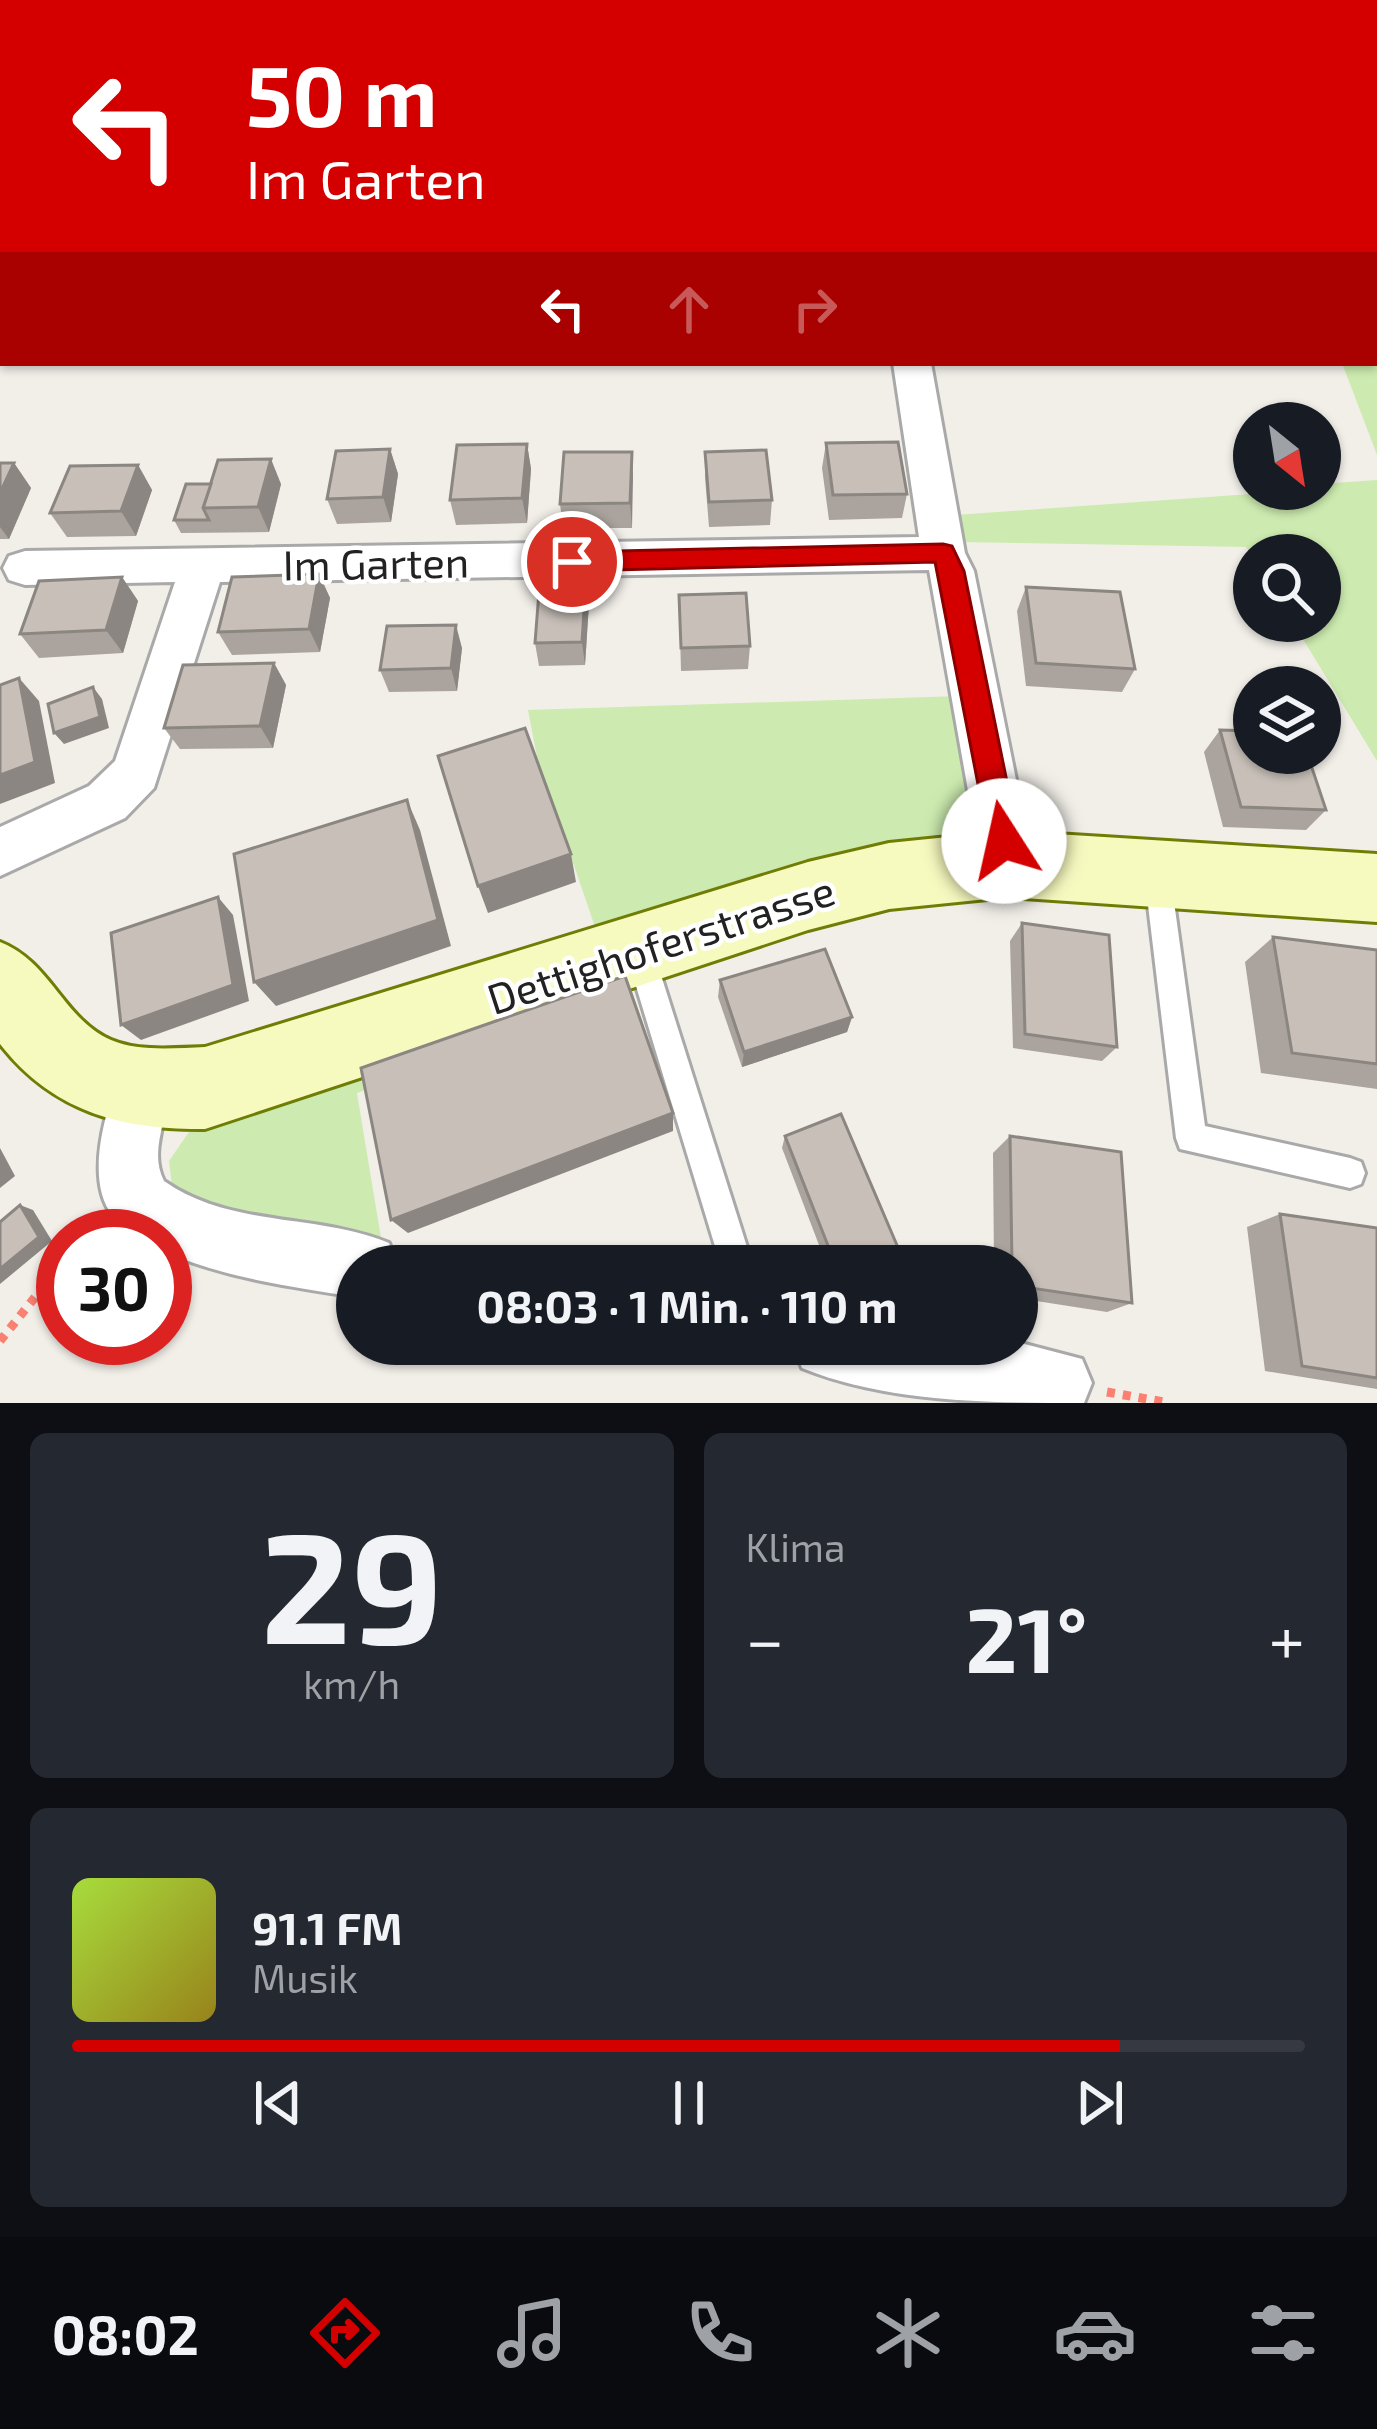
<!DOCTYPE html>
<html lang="de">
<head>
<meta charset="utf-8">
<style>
  body { margin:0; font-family:"Exo 2",sans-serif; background:#242831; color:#f1f3f6; height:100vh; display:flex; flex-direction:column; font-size:45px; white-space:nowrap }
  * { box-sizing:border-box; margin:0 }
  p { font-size:39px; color:#9ea1a6 }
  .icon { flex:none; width:66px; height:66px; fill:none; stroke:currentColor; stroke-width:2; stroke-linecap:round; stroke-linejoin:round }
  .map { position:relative; height:1403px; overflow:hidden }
  .panel { display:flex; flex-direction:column; gap:30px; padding:30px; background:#0d0f14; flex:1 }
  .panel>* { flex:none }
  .banner { position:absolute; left:0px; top:0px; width:1377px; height:366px; box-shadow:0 3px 9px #0004; background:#d40000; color:#fff; overflow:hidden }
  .needle { width:78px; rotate:150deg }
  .buttons { position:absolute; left:1233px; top:402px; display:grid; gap:24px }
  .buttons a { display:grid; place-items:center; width:108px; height:108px; border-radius:50%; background:#171b24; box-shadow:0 3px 9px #0004; font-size:60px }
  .speed { position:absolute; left:36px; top:1209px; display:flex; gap:24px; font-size:60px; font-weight:700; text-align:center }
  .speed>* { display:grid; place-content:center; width:156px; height:156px; border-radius:50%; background:#171b24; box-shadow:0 3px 9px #0004; line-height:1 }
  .speed .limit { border:18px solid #d22; background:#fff; color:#111 }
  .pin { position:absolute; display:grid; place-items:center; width:102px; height:102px; color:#fff; margin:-51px; border:6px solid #fff; border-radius:50%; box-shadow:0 3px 12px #0007 }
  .me { position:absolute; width:132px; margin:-66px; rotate:350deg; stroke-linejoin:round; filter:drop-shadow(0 0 9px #0008) }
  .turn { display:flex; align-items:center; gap:42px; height:252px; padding:0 48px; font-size:54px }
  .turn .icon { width:156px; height:156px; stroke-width:2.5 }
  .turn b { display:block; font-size:84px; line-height:102px }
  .lanes { display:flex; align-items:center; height:114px; padding:0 48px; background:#0003; justify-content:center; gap:60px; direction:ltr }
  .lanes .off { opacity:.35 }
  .big { font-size:90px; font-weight:700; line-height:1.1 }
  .panel .tile { flex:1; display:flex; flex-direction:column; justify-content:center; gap:18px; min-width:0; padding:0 42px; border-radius:18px; background:#242831 }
  .panel .dial { align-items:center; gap:0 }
  .dial b { font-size:156px; line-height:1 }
  .song { display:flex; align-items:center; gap:36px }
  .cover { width:144px; height:144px; border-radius:18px; background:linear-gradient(135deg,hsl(80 70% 55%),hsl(50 70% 35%)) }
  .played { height:12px; border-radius:6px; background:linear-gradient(90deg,#d40000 85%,#363941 85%) }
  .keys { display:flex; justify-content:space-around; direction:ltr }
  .heat { display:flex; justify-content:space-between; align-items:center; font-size:66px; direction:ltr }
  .panel .tiles { flex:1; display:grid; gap:30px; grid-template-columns:1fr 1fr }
  .tile:last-child { grid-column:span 2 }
  .trip { position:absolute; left:336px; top:1245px; width:702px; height:120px; border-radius:60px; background:#171b24; box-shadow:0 3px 9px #0004; font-weight:700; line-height:120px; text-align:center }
  .tabs { display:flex; height:192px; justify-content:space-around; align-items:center; background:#090b0e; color:#9ea1a6 }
  .tabs .icon { width:84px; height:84px }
  .tabs .selected { color:#d40000 }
  .tabs b { font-size:54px; color:#f1f3f6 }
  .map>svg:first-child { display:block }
  .grass { fill:#cdebb0 }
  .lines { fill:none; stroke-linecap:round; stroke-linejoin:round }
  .lane-casing { stroke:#a9a9a9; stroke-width:6 }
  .street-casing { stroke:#a9a9a9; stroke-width:6 }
  .secondary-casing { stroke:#707d05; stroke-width:6 }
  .path { stroke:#fa8072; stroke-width:9; stroke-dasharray:8 8; stroke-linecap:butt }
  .lane { fill:#fff; fill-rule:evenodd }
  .street { fill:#fff; fill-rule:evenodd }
  .secondary { fill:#f7fabf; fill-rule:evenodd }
  .wall { fill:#aba49e }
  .shaded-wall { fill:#8b8681 }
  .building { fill:#c7bfb8; stroke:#8b8681; stroke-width:3 }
  .route { fill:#d40000; stroke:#8a0000; stroke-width:3 }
  .labels { text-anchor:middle; stroke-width:9; stroke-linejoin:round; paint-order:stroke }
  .street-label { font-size:42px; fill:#222; stroke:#fff }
</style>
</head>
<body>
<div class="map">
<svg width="1377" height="1403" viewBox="0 0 1377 1403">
  <rect width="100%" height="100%" fill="#f2efe9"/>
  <!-- grass -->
  <g class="grass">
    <polygon points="1374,343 1377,343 1377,455 1342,363 1374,363"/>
    <polygon points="1377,480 1377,761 1292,621 1320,621 1320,555 1254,559 1246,547 961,542 955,515 1320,489 1320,484"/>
    <polygon points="959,696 977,819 964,836 874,846 596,930 537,757 528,710"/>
    <polygon points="504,1041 357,1093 384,1256 173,1194 169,1161 193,1126 213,1112"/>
  </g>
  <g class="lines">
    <!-- lane casing -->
    <g class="lane-casing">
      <g id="lane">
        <polygon points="1158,868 1167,871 1171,880 1205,1126 1350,1158 1361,1162 1365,1173 1361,1184 1350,1188 1180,1149 1176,1138 1145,880 1149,871"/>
        <polygon points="640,940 650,944 654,953 753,1266 721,1266 626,953 630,944"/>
      </g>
    </g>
    <!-- street casing -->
    <g class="street-casing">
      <g id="street">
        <polygon points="827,0 855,0 856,3 828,3"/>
        <rect x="1374" y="37" width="3" height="18"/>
        <rect x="0" y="81" width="3" height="18"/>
        <polygon points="893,363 931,363 965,553 974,571 1033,864 1026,881 1007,888 988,881 981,864 929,570 220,582 154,788 125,818 0,876 0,827 89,786 115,761 175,582 25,585 9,580 3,568 9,556 25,551 919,537"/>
        <path d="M143,1060L164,1069C179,1106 145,1144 164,1181C231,1228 316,1213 389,1243L398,1266H357V1297C291,1287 226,1278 165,1252V1236C70,1236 98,1127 122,1069Z"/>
        <path d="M1017,1342L1082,1359L1092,1383L1084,1403C992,1403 888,1403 802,1368L793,1344Z"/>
      </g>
    </g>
    <!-- secondary casing -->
    <g class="secondary-casing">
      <path id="secondary" d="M1007,831L1377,854V922L1007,897L889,909L808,930L205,1129C122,1130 53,1112 0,1044V942C51,962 63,1019 111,1040C139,1052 176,1048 205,1047L808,862L889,843Z"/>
    </g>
    <!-- path -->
    <g class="path">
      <polyline points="85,1236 97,1222"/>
      <polyline points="0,1341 63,1262"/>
      <polyline points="1107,1392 1170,1403"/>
    </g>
    <!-- lane -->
    <use href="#lane" class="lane"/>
    <!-- street -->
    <use href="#street" class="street"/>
    <!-- secondary -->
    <use href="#secondary" class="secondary"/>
  </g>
  <!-- wall -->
  <g class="wall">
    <polygon points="1097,0 1377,0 1377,16 1374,23 1374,3 1096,3"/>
    <polygon points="826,443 907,494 902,518 829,520 822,468"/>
    <polygon points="527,444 531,469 527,523 456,525 450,500"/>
    <polygon points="390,449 398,474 391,522 337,524 327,499"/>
    <polygon points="632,452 632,528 563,528 560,504"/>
    <polygon points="705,452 772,500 770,525 709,527 705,477"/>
    <polygon points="0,463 14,463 31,488 9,539 0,539"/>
    <polygon points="138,465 152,490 136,536 67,537 50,513"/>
    <polygon points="211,484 281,484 269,532 181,533 174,520"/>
    <polygon points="319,574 330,598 320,652 232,655 218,632"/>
    <polygon points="122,577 138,601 123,653 39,658 20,634"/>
    <polygon points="1026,587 1135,669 1122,692 1026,686 1017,611"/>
    <polygon points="679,595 750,646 748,669 681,671"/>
    <polygon points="589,603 585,665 539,666 535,643"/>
    <polygon points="462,648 457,691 389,692 380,670"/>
    <polygon points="274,663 286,685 273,748 180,749 164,728"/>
    <polygon points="1220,730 1326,810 1306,830 1223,827 1204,752"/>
    <polygon points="1022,923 1117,1047 1102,1061 1013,1048 1010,941"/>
    <polygon points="1273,937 1377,950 1377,1089 1261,1073 1245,962"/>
    <polygon points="720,980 852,1017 847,1032 742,1067 718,997"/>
    <polygon points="785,1136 899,1250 890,1258 871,1266 827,1266 782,1148"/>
    <polygon points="1010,1136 1132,1303 1107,1312 1017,1298 1017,1266 994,1266 993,1153"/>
    <polygon points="1280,1214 1377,1228 1377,1389 1265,1371 1247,1227"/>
  </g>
  <!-- shaded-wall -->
  <g class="shaded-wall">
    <polygon points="527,444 531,469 527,523 522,498"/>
    <polygon points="390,449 398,474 391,522 383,497"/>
    <polygon points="632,452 633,477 632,528 630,503"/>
    <polygon points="271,459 281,484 269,532 258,507"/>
    <polygon points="14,463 31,488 9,539 0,527 0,493"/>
    <polygon points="138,465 152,490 136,536 121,511"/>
    <polygon points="319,574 330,598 320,652 309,629"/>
    <polygon points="122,577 138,601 123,653 106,630"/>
    <polygon points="586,579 589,603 585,665 582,642"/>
    <polygon points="456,625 462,648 457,691 451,668"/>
    <polygon points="274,663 286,685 273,748 260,726"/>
    <polygon points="19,678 39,701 55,783 0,804 0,775"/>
    <polygon points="93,687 102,699 109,728 64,744 54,733"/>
    <polygon points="407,800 420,830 451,946 276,1006 254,982"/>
    <polygon points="571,854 576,882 488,913 478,886"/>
    <polygon points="218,897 233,915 249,1001 141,1040 121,1025"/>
    <polygon points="852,1017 847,1032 742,1067 744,1052"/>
    <polygon points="673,1113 673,1131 408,1233 391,1220"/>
    <polygon points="0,1148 15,1176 0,1188"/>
    <polygon points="20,1205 33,1210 52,1241 0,1284 0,1269"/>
    <polygon points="899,1250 890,1258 871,1266 861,1266"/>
  </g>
  <!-- building -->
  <g class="building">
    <polygon points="1123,0 1191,0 1149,3 1125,3"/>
    <polygon points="898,442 907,494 833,495 826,443"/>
    <polygon points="527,444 522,498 450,500 457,445"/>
    <polygon points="390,449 383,497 327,499 336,451"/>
    <polygon points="766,450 772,500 709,502 705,452"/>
    <polygon points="564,452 632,452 630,503 560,504"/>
    <polygon points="271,459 258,507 203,508 218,460"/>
    <polygon points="0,463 14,463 0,493"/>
    <polygon points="138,465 121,511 50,513 70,466"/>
    <polygon points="186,484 211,484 203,508 209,520 174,520"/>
    <polygon points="319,574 309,629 218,632 232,577"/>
    <polygon points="122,577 106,630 20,634 39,581"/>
    <polygon points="540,579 586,579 582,642 535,643"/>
    <polygon points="1026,587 1120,592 1135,669 1036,663"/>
    <polygon points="746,593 750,646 681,648 679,595"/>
    <polygon points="456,625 451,668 380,670 387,626"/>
    <polygon points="274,663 260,726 164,728 183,665"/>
    <polygon points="19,678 35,762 0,775 0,685"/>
    <polygon points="93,687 100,717 54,733 48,704"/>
    <polygon points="525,728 571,854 478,886 438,756"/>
    <polygon points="1220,730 1254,731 1254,753 1307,753 1326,810 1241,807"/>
    <polygon points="407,800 438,920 254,982 234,854"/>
    <polygon points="218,897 233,985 121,1025 111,933"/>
    <polygon points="1022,923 1109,935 1117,1047 1025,1034"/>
    <polygon points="1273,937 1377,950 1377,1064 1292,1053"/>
    <polygon points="825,949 852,1017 744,1052 720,980"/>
    <polygon points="625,976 673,1113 391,1220 361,1068"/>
    <polygon points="841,1114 899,1250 861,1266 836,1266 785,1136"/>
    <polygon points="1010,1136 1121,1152 1132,1303 1017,1286 1017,1266 1012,1266"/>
    <polygon points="20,1205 39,1237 0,1269 0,1222"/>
    <polygon points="1280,1214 1377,1228 1377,1378 1302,1366"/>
  </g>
  <!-- route -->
  <polygon class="route" points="943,544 952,546 964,571 1019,841 1004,855 989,841 935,562 572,571 560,562 572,552"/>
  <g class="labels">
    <!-- street labels -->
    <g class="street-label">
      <text transform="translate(376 564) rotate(-1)" y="15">Im Garten</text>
      <text transform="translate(661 945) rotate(-18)" y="15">Dettighoferstrasse</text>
    </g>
  </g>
</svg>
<div class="buttons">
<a><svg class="needle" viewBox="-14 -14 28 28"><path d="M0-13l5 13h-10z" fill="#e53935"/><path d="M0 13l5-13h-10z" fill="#9ea1a6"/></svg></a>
<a><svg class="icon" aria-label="search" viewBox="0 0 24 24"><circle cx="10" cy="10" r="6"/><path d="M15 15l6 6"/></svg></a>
<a><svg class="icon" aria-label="layers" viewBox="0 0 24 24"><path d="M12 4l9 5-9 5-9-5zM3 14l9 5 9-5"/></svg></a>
</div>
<div class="speed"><div class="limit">30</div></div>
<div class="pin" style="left:572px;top:562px;background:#d93025"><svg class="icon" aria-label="arrive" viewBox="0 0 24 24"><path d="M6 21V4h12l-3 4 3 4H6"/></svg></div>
<svg class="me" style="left:1004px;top:841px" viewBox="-20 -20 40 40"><circle r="19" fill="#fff"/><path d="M0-13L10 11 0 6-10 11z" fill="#d40000"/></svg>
<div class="trip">08:03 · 1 Min. · 110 m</div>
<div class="banner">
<div class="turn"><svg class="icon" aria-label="left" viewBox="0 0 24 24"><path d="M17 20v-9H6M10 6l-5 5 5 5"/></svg><div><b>50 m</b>Im Garten</div></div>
<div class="lanes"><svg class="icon" aria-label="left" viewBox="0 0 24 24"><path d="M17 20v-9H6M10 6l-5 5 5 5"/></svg><svg class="icon off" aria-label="ahead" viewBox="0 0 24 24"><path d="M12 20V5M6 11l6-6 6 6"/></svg><svg class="icon off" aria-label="right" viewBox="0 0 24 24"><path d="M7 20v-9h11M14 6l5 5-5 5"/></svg></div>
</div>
</div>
<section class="panel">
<div class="tiles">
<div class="tile dial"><b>29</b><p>km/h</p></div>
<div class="tile"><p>Klima</p>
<div class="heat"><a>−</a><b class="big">21°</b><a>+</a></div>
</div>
<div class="tile">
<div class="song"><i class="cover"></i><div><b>91.1 FM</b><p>Musik</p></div></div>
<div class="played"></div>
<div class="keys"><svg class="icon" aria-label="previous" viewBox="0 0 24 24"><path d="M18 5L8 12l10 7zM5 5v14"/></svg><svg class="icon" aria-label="pause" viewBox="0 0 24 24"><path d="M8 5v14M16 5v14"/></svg><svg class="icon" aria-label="next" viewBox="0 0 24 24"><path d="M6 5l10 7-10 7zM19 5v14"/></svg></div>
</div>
</div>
</section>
<nav class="tabs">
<b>08:02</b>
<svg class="icon selected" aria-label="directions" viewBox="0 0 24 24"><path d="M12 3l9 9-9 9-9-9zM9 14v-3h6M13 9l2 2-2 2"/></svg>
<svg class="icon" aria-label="music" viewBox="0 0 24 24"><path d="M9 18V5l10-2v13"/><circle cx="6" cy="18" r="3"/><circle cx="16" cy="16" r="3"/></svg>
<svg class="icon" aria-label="phone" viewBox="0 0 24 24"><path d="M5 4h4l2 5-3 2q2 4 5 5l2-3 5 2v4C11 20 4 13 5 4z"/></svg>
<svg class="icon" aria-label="climate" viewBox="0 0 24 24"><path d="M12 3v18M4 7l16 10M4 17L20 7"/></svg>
<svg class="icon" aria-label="car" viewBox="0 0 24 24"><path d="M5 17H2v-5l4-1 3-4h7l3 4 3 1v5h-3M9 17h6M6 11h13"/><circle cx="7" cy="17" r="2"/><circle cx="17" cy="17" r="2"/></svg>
<svg class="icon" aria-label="filters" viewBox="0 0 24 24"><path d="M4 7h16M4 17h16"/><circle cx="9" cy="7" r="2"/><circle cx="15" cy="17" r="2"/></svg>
</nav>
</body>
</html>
